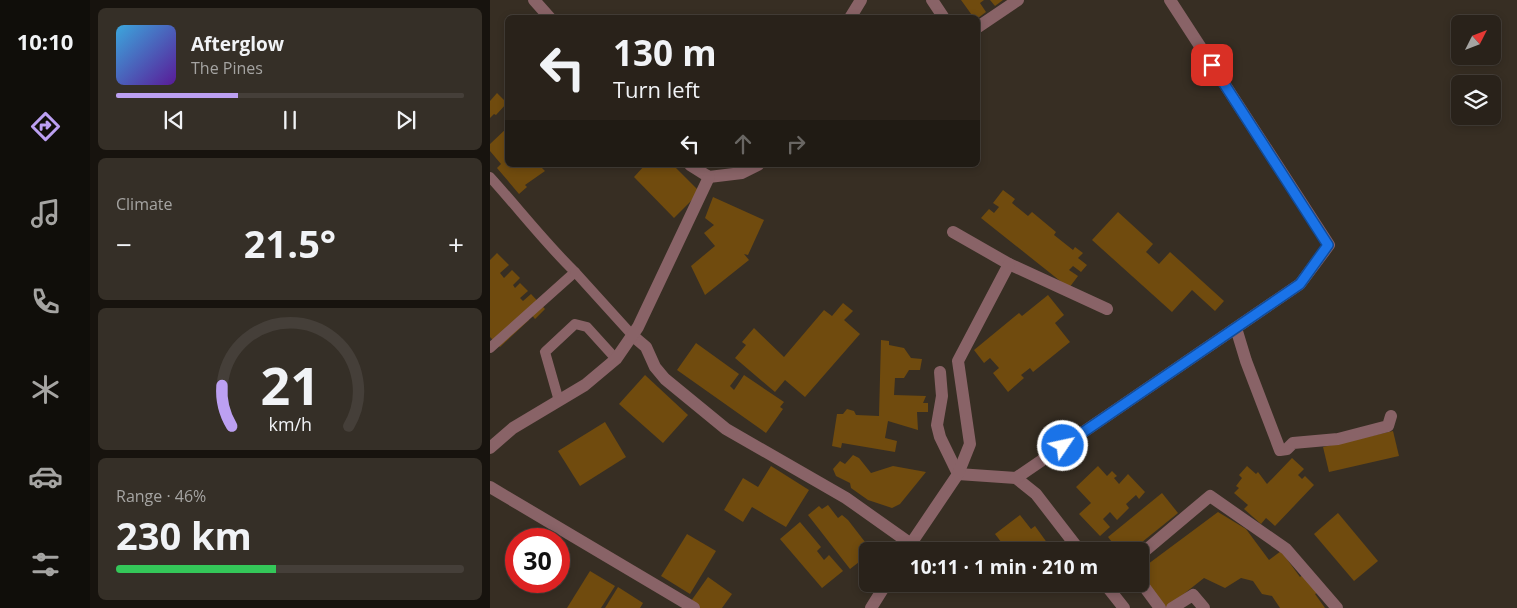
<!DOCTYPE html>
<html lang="en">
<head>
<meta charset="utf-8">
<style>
  body { margin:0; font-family:"Open Sans",sans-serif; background:#352f27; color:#f1f3f6; height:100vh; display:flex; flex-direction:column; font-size:19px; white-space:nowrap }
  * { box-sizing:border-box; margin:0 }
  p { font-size:16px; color:#a5a4a2 }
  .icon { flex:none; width:28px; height:28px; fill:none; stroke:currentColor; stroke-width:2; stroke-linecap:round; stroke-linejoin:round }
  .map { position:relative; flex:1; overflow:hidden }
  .drawer { display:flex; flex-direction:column; gap:8px; padding:8px; background:#17130e; width:400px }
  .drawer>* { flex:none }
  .banner { position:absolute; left:15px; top:15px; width:475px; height:152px; border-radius:8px; box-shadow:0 2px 8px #0003,0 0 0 1px #453f39; background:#29221a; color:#f1f3f6; overflow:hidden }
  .needle { width:32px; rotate:48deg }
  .buttons { position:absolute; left:961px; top:15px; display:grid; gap:10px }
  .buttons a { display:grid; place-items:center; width:50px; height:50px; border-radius:8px; background:#29221a; box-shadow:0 2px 8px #0003,0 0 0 1px #453f39; font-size:25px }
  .speed { position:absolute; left:15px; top:528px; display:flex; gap:10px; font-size:25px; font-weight:700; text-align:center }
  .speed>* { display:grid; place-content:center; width:65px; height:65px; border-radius:50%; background:#29221a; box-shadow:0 2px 8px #0003,0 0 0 1px #453f39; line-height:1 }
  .speed .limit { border:8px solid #d22; background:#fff; color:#111 }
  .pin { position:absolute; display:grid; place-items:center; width:42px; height:42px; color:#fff; margin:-21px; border-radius:10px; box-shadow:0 2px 8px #0006 }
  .me { position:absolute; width:55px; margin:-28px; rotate:56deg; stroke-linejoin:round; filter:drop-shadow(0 0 4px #0008) }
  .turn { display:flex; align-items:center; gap:18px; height:105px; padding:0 25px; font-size:22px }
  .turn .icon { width:65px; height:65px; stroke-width:2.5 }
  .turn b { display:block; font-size:35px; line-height:42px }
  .lanes { display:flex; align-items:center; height:48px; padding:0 25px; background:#0003; justify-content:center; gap:25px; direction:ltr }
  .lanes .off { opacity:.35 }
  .big { font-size:38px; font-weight:700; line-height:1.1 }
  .drawer .card { flex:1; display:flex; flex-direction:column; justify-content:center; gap:8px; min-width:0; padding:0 18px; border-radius:8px; background:#352f27 }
  .drawer .dial { align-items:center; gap:0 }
  .dial svg { height:130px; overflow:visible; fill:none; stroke:#453f39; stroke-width:7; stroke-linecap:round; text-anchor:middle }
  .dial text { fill:#f1f3f6; stroke:none }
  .song { display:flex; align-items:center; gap:15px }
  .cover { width:60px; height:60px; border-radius:8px; background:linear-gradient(135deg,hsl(200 70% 55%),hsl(270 70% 35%)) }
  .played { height:5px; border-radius:2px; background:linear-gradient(90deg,#bca0f2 35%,#453f39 35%) }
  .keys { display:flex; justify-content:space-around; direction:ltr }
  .heat { display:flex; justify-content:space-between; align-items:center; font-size:28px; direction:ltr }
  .charge { height:8px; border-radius:4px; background:linear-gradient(90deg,#34c759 46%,#453f39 0) }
  .trip { position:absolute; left:369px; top:542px; width:290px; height:50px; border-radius:8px; background:#29221a; box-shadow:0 2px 8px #0003,0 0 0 1px #453f39; font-weight:700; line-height:50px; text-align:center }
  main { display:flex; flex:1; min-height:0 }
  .menu { display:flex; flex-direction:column; width:90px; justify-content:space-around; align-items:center; background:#100e0a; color:#a5a4a2 }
  .menu .icon { width:35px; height:35px }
  .menu .on { color:#bca0f2 }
  .menu b { font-size:22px; color:#f1f3f6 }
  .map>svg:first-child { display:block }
  .building { fill:#704b0e }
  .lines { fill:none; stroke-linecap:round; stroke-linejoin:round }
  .lane { stroke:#896367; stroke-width:10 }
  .street { stroke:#896367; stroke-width:12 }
  .route-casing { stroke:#114b97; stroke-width:12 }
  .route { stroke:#1a73e8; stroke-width:9 }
</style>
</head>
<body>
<main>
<nav class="menu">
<b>10:10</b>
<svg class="icon on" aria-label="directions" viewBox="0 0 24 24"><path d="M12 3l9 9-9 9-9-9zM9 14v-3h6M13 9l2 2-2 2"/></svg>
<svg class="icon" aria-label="music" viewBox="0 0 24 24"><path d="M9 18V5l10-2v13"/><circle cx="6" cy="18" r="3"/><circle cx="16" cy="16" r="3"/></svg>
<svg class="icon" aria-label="phone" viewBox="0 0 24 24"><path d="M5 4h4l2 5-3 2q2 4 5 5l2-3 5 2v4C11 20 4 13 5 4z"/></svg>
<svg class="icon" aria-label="climate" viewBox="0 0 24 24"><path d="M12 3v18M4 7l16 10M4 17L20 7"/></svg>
<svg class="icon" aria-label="car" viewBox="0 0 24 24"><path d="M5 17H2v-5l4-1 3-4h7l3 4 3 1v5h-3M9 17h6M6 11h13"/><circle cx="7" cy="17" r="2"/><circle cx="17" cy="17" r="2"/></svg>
<svg class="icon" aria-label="filters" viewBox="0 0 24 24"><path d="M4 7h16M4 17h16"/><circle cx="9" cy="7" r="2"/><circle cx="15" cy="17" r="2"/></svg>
</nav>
<section class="drawer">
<div class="card">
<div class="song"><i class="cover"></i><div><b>Afterglow</b><p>The Pines</p></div></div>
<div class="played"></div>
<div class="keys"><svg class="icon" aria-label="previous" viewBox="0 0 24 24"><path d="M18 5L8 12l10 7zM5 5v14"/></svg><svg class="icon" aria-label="pause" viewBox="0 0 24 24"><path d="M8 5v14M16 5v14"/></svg><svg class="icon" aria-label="next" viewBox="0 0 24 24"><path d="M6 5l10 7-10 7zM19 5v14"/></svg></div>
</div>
<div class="card"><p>Climate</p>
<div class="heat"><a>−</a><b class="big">21.5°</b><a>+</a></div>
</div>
<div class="card dial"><svg viewBox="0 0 100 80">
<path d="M14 69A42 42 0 1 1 86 69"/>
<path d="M14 69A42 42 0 0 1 8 44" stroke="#bca0f2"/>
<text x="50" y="56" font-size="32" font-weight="700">21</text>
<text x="50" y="72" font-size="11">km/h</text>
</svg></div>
<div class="card"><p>Range · 46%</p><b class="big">230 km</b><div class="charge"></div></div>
</section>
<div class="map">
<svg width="1027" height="608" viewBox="0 0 1027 608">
  <rect width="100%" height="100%" fill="#372e23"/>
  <!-- building -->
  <g class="building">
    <polygon points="471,0 494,0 490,3 496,12 488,18 484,18"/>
    <polygon points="500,0 513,0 505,6"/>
    <polygon points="7,93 17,103 6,115 4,114 0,118 0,101"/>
    <polygon points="18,127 18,165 56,165 52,168 55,171 35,185 37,187 29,194 7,168 11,164 0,151 0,144"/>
    <polygon points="155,165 183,165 210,192 184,218 144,177"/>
    <polygon points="513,190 525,199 522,203 538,216 542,212 566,232 564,235 583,250 585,247 593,253 588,258 597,265 591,272 583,266 579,270 588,276 579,288 491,218 499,209 504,213 509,207 503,203"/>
    <polygon points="223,197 274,220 258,255 254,254 259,260 215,295 201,266 225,246 214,233 224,225 215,218"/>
    <polygon points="628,212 663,244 656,252 669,264 680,252 734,301 725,311 702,290 682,312 602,240"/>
    <polygon points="7,253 19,265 10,273 14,278 22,270 30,278 23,285 25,288 30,283 38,291 30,298 33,301 41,294 55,309 45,319 41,314 37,318 39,320 10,347 0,337 0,260"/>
    <polygon points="558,295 574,315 565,323 580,342 543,372 540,368 531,375 534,378 518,392 503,373 509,368 500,358 494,363 484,350 529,313 532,316"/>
    <polygon points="353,303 363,311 354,320 370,334 315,397 295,380 285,392 245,358 256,345 252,342 264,328 294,357 334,310 342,316"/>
    <polygon points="391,340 399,341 399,345 414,348 421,358 432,359 430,370 419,370 414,378 405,378 404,395 436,396 433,403 438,403 438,412 427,412 428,430 398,421 395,438 407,441 405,452 352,443 351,448 342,446 347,414 353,414 357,409 364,411 366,415 389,416"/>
    <polygon points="206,343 249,374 240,386 244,390 254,375 294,402 290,407 293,409 276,433 187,370"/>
    <polygon points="155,375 198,415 173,443 129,404"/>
    <polygon points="115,422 136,457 90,486 68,451"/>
    <polygon points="903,431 909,456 839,472 833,447"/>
    <polygon points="363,455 369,458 381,473 403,466 436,472 410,504 402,508 378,500 361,488 360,483 346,476 343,469 350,461 355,464"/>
    <polygon points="802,458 814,469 808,475 812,479 815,476 824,485 785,526 776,518 771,524 754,509 758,505 744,493 749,488 746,486 752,478 749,475 757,466 766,474 768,472 777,484"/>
    <polygon points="281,466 319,490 296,527 262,507 253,522 234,510 253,478 268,487"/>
    <polygon points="608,466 617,476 622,471 627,476 624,478 629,484 638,474 655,492 649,499 646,495 636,504 639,508 627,520 620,512 613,519 620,527 610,536 589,514 601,503 586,487"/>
    <polygon points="672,493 688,513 641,551 629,551 618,537"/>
    <polygon points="338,505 348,518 352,515 358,520 382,551 378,551 378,555 360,569 318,515 329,506 332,509"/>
    <polygon points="728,512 756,529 779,560 791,551 810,577 815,573 829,592 825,594 835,608 790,608 782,596 772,594 763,581 751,578 735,588 714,578 676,608 650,584 650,570"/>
    <polygon points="848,513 888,561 864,581 824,534"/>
    <polygon points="530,515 541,529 545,526 563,551 518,551 505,534"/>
    <polygon points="310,522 331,547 327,551 334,560 339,555 353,571 332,588 290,539"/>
    <polygon points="197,534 226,551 200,594 171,576"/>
    <polygon points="100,571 125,586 111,608 77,608"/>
    <polygon points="218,577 242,594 232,608 210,608 201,601"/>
    <polygon points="542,584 559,584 548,592"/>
    <polygon points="128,587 153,603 150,608 115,608"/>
  </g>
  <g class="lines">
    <!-- lane -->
    <g class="lane">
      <path d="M0,177C29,209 55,243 85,272L0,348"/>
      <polyline points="85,272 143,336"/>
      <polyline points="69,401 55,352 85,324 97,327 126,359"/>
    </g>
    <!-- street -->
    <g class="street">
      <polyline points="44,0 60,18"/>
      <polyline points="442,0 454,18"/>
      <polyline points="360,18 371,0"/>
      <polyline points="488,27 528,0"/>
      <polyline points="200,165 219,177 252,173 268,165"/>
      <polyline points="463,232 519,264 617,309"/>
      <polyline points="746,328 756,361 790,450 797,449 803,443 848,439 898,426 901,416"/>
      <polyline points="143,336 156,347 165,367 175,379 236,429 356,498 421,544"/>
      <polyline points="450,372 452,396 447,425 450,437 468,474"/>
      <polyline points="0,448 23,428 95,385 126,359 148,327 219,177"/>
      <polyline points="468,474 526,478 546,494 590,551"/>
      <polyline points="526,478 810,284 839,245 680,0"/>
      <polyline points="0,487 204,608"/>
      <polyline points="416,551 468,474 480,444 468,361 519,264"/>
      <polyline points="650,555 720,496 796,549 847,608"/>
      <polyline points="650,581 670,608"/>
      <polyline points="615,584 634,608"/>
      <polyline points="381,608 396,584"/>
      <polyline points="682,608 703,595 714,608"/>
    </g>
  </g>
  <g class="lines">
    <!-- route casing -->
    <g class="route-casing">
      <polyline id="route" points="573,446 810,284 838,245 722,65"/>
    </g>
    <!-- route -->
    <use href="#route" class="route"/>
  </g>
</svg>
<div class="buttons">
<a><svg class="needle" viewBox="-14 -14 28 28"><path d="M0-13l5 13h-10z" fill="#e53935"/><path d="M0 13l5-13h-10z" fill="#a5a4a2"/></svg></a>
<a><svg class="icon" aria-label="layers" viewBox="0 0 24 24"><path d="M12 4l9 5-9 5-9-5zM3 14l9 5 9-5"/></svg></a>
</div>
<div class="speed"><div class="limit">30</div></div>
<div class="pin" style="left:722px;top:65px;background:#d93025"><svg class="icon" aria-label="arrive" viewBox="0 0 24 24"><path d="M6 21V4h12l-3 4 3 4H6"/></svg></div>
<svg class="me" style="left:573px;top:446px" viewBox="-20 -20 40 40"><circle r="17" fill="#1a73e8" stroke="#fff" stroke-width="3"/><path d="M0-11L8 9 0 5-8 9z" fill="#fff"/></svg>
<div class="trip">10:11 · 1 min · 210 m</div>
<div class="banner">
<div class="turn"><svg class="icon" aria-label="left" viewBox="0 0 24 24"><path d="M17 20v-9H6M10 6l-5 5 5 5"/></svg><div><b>130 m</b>Turn left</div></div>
<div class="lanes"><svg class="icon" aria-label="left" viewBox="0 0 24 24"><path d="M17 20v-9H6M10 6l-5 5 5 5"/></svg><svg class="icon off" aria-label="ahead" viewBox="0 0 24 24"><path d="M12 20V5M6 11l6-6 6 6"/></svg><svg class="icon off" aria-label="right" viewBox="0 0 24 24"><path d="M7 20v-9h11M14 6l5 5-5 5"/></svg></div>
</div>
</div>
</main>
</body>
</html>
